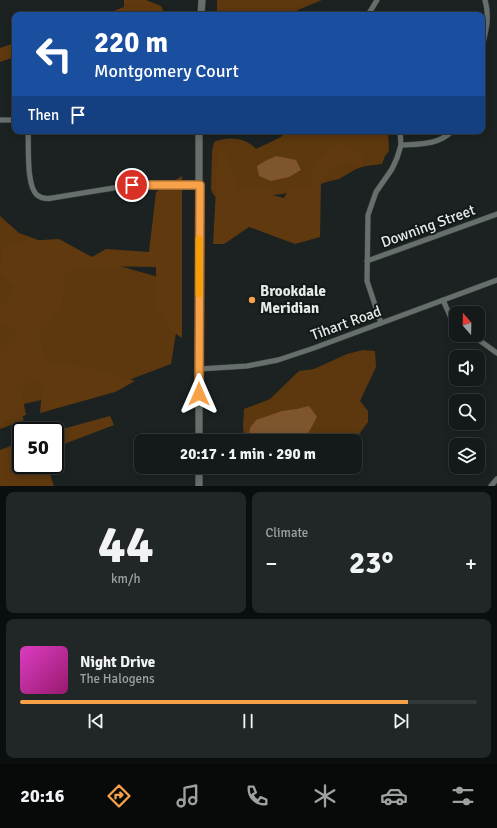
<!DOCTYPE html>
<html lang="en">
<head>
<meta charset="utf-8">
<style>
  body { margin:0; font-family:Signika,sans-serif; background:#212726; color:#f1f3f6; height:100vh; display:flex; flex-direction:column; font-size:15px; white-space:nowrap }
  * { box-sizing:border-box; margin:0 }
  p { font-size:13px; color:#9da1a2 }
  .icon { flex:none; width:22px; height:22px; fill:none; stroke:currentColor; stroke-width:2; stroke-linecap:round; stroke-linejoin:round }
  .map { position:relative; height:486px; overflow:hidden }
  .drawer { display:flex; flex-direction:column; gap:6px; padding:6px; background:#0b0e0e; flex:1 }
  .drawer>* { flex:none }
  .top-card { position:absolute; left:12px; top:12px; width:473px; height:122px; border-radius:8px; box-shadow:0 2px 10px #0003,0 0 0 1px #333838; background:#1a4fa0; color:#fff; overflow:hidden }
  .needle { width:26px; rotate:340deg }
  .buttons { position:absolute; left:449px; top:306px; display:grid; gap:8px }
  .buttons a { display:grid; place-items:center; width:36px; height:36px; border-radius:8px; background:#141a19; box-shadow:0 2px 10px #0003,0 0 0 1px #333838; font-size:20px }
  .speed { position:absolute; left:12px; top:422px; display:flex; gap:8px; font-size:20px; font-weight:700; text-align:center }
  .speed>* { display:grid; place-content:center; width:52px; height:52px; border-radius:50%; background:#141a19; box-shadow:0 2px 10px #0003,0 0 0 1px #333838; line-height:1 }
  .speed .limit { border:2px solid #111; border-radius:6px; background:#fff; color:#111 }
  .pin { position:absolute; display:grid; place-items:center; width:34px; height:34px; color:#fff; margin:-17px; border:2px solid #fff; border-radius:50%; box-shadow:0 1px 4px #0007 }
  .me { position:absolute; width:44px; margin:-22px; rotate:0deg; stroke-linejoin:round; filter:drop-shadow(0 0 3px #0008) }
  .turn { display:flex; align-items:center; gap:14px; height:84px; padding:0 16px; font-size:18px }
  .turn .icon { width:52px; height:52px; stroke-width:2.5 }
  .turn b { display:block; font-size:28px; line-height:34px }
  .then { display:flex; align-items:center; height:38px; padding:0 16px; background:#0003; gap:8px; font-size:15px }
  .big { font-size:30px; font-weight:700; line-height:1.1 }
  .drawer .widget { flex:1; display:flex; flex-direction:column; justify-content:center; gap:6px; min-width:0; padding:0 14px; border-radius:8px; background:#212726 }
  .drawer .dial { align-items:center; gap:0 }
  .dial b { font-size:52px; line-height:1 }
  .song { display:flex; align-items:center; gap:12px }
  .cover { width:48px; height:48px; border-radius:6px; background:linear-gradient(135deg,hsl(310 70% 55%),hsl(320 70% 35%)) }
  .played { height:4px; border-radius:2px; background:linear-gradient(90deg,#f7a148 85%,#333838 85%) }
  .keys { display:flex; justify-content:space-around; direction:ltr }
  .heat { display:flex; justify-content:space-between; align-items:center; font-size:22px; direction:ltr }
  .drawer .tiles { flex:1; display:grid; gap:6px; grid-template-columns:1fr 1fr }
  .widget:last-child { grid-column:span 2 }
  .trip { position:absolute; left:134px; top:434px; width:228px; height:40px; border-radius:8px; background:#141a19; box-shadow:0 2px 10px #0003,0 0 0 1px #333838; font-weight:700; line-height:40px; text-align:center }
  .dock { display:flex; height:64px; justify-content:space-around; align-items:center; background:#080a0a; color:#9da1a2 }
  .dock .icon { width:28px; height:28px }
  .dock .active { color:#f7a148 }
  .dock b { font-size:18px; color:#f1f3f6 }
  .map>svg:first-child { display:block }
  .green { fill:#5d380e }
  .forest { fill:#60390e }
  .water { fill:#7e552d }
  .lines { fill:none; stroke-linecap:round; stroke-linejoin:round }
  .street-casing { stroke:#373c3c; stroke-width:6 }
  .secondary-casing { stroke:#373c3c; stroke-width:8 }
  .street { stroke:#676f6d; stroke-width:5 }
  .secondary { stroke:#676f6d; stroke-width:7 }
  .route-casing { stroke:#a1692f; stroke-width:10 }
  .route { stroke:#f7a148; stroke-width:7 }
  .slow { stroke:#f59e0b; stroke-width:7 }
  .poi-dot { fill:#f7a148; stroke:#121918; stroke-width:1.5 }
  .labels { text-anchor:middle; stroke-width:4; stroke-linejoin:round; paint-order:stroke }
  .street-label { font-size:15px; fill:#e6ebea; stroke:#121918 }
  .poi-label { font-size:15px; font-weight:bold; fill:#e6ebea; stroke:#121918; text-anchor:start }
</style>
</head>
<body>
<div class="map">
<svg width="497" height="486" viewBox="0 0 497 486">
  <rect width="100%" height="100%" fill="#1b2221"/>
  <!-- green -->
  <g class="green">
    <polygon points="217,0 322,0 298,10 291,15 217,15"/>
    <path d="M287,131H388L389,151L385,156L382,164L366,166L356,169L339,179L330,181L311,187H302L283,194L218,200L213,194L211,189L212,152L214,142C227,136 246,137 256,149L281,137Z"/>
    <polygon points="0,216 19,233 80,255 162,278 179,314 171,364 126,381 19,405 24,420 0,429"/>
    <polygon points="363,350 375,351 376,367 360,401 368,411 368,422 354,441 253,441 244,437 243,427 244,409 270,399 299,371 314,369 347,354"/>
  </g>
  <!-- forest -->
  <g class="forest">
    <polygon points="124,0 146,0 161,6 165,15 103,15 124,7"/>
    <polygon points="15,43 15,57 0,62 0,48"/>
    <path d="M335,140L363,156V167L353,161C337,164 332,168 321,179L320,237L295,244L249,227L224,244H213L218,153H225L239,190L271,186L272,195L284,198L290,186L312,185V169Z"/>
    <polygon points="182,176 182,338 170,330 156,305 156,267 97,266 65,272 62,305 40,334 44,361 103,370 135,381 115,392 40,413 42,387 32,379 21,390 26,415 5,421 0,426 0,348 19,331 0,325 0,303 6,303 16,288 0,273 2,248 25,241 59,239 92,257 106,249 149,252 156,192"/>
    <polygon points="110,416 114,425 59,446 55,450 55,431"/>
    <polygon points="21,442 21,465 47,465 54,486 0,486 0,450"/>
  </g>
  <!-- water -->
  <g class="water">
    <polygon points="276,156 296,160 301,170 289,177 271,181 259,176 257,166 267,160"/>
    <polygon points="309,406 317,417 304,441 268,441 249,435 250,428 256,420 282,411 297,409"/>
  </g>
  <g class="lines">
    <!-- street casing -->
    <g class="street-casing">
      <g id="street">
        <polyline points="368,15 377,0"/>
        <path d="M482,47C486,31 490,17 485,0"/>
        <polyline points="0,120 15,120"/>
        <path d="M28,131C29,145 26,186 37,195C42,199 47,199 52,198L132,185H200"/>
        <path d="M401,145C419,144 439,145 452,131"/>
        <polyline points="367,261 497,214"/>
        <polyline points="443,300 451,318 456,324"/>
        <polyline points="381,323 367,281 368,215 376,192 392,169 397,158 401,145 400,131"/>
        <polyline points="472,335 497,353"/>
        <polyline points="199,369 247,366 278,360 314,348 497,280"/>
        <polyline points="491,486 497,479"/>
      </g>
    </g>
    <!-- secondary casing -->
    <g class="secondary-casing">
      <g id="secondary">
        <polyline points="201,15 202,0"/>
        <polyline points="199,441 199,131"/>
        <polyline points="199,486 199,467"/>
      </g>
    </g>
    <!-- street -->
    <use href="#street" class="street"/>
    <!-- secondary -->
    <use href="#secondary" class="secondary"/>
  </g>
  <g class="lines">
    <!-- route casing -->
    <g class="route-casing">
      <polyline id="route" points="132,185 200,185 199,394"/>
    </g>
    <!-- route -->
    <use href="#route" class="route"/>
    <!-- slow -->
    <polyline class="slow" points="199,294 199,239"/>
  </g>
  <!-- markers -->
  <circle class="poi-dot" cx="252" cy="300" r="4"/>
  <g class="labels">
    <!-- street labels -->
    <g class="street-label">
      <text transform="translate(428 226) rotate(-20)" y="5">Downing Street</text>
      <text transform="translate(346 323) rotate(-20)" y="5">Tihart Road</text>
    </g>
    <!-- poi labels -->
    <g class="poi-label">
      <text x="260" y="296">Brookdale<tspan x="260" dy="17">Meridian</tspan></text>
    </g>
  </g>
</svg>
<div class="buttons">
<a><svg class="needle" viewBox="-14 -14 28 28"><path d="M0-13l5 13h-10z" fill="#e53935"/><path d="M0 13l5-13h-10z" fill="#9da1a2"/></svg></a>
<a><svg class="icon" aria-label="sound" viewBox="0 0 24 24"><path d="M4 9h4l5-4v14l-5-4H4zM17 9q2 3 0 6"/></svg></a>
<a><svg class="icon" aria-label="search" viewBox="0 0 24 24"><circle cx="10" cy="10" r="6"/><path d="M15 15l6 6"/></svg></a>
<a><svg class="icon" aria-label="layers" viewBox="0 0 24 24"><path d="M12 4l9 5-9 5-9-5zM3 14l9 5 9-5"/></svg></a>
</div>
<div class="speed"><div class="limit">50</div></div>
<div class="pin" style="left:132px;top:185px;background:#d93025"><svg class="icon" aria-label="arrive" viewBox="0 0 24 24"><path d="M6 21V4h12l-3 4 3 4H6"/></svg></div>
<svg class="me" style="left:199px;top:394px" viewBox="-20 -20 40 40"><path d="M0-17L14 15 0 8-14 15z" fill="#f7a148" stroke="#fff" stroke-width="4"/></svg>
<div class="trip">20:17 · 1 min · 290 m</div>
<div class="top-card">
<div class="turn"><svg class="icon" aria-label="left" viewBox="0 0 24 24"><path d="M17 20v-9H6M10 6l-5 5 5 5"/></svg><div><b>220 m</b>Montgomery Court</div></div>
<div class="then">Then<svg class="icon" aria-label="arrive" viewBox="0 0 24 24"><path d="M6 21V4h12l-3 4 3 4H6"/></svg></div>
</div>
</div>
<section class="drawer">
<div class="tiles">
<div class="widget dial"><b>44</b><p>km/h</p></div>
<div class="widget"><p>Climate</p>
<div class="heat"><a>−</a><b class="big">23°</b><a>+</a></div>
</div>
<div class="widget">
<div class="song"><i class="cover"></i><div><b>Night Drive</b><p>The Halogens</p></div></div>
<div class="played"></div>
<div class="keys"><svg class="icon" aria-label="previous" viewBox="0 0 24 24"><path d="M18 5L8 12l10 7zM5 5v14"/></svg><svg class="icon" aria-label="pause" viewBox="0 0 24 24"><path d="M8 5v14M16 5v14"/></svg><svg class="icon" aria-label="next" viewBox="0 0 24 24"><path d="M6 5l10 7-10 7zM19 5v14"/></svg></div>
</div>
</div>
</section>
<nav class="dock">
<b>20:16</b>
<svg class="icon active" aria-label="directions" viewBox="0 0 24 24"><path d="M12 3l9 9-9 9-9-9zM9 14v-3h6M13 9l2 2-2 2"/></svg>
<svg class="icon" aria-label="music" viewBox="0 0 24 24"><path d="M9 18V5l10-2v13"/><circle cx="6" cy="18" r="3"/><circle cx="16" cy="16" r="3"/></svg>
<svg class="icon" aria-label="phone" viewBox="0 0 24 24"><path d="M5 4h4l2 5-3 2q2 4 5 5l2-3 5 2v4C11 20 4 13 5 4z"/></svg>
<svg class="icon" aria-label="climate" viewBox="0 0 24 24"><path d="M12 3v18M4 7l16 10M4 17L20 7"/></svg>
<svg class="icon" aria-label="car" viewBox="0 0 24 24"><path d="M5 17H2v-5l4-1 3-4h7l3 4 3 1v5h-3M9 17h6M6 11h13"/><circle cx="7" cy="17" r="2"/><circle cx="17" cy="17" r="2"/></svg>
<svg class="icon" aria-label="filters" viewBox="0 0 24 24"><path d="M4 7h16M4 17h16"/><circle cx="9" cy="7" r="2"/><circle cx="15" cy="17" r="2"/></svg>
</nav>
</body>
</html>
